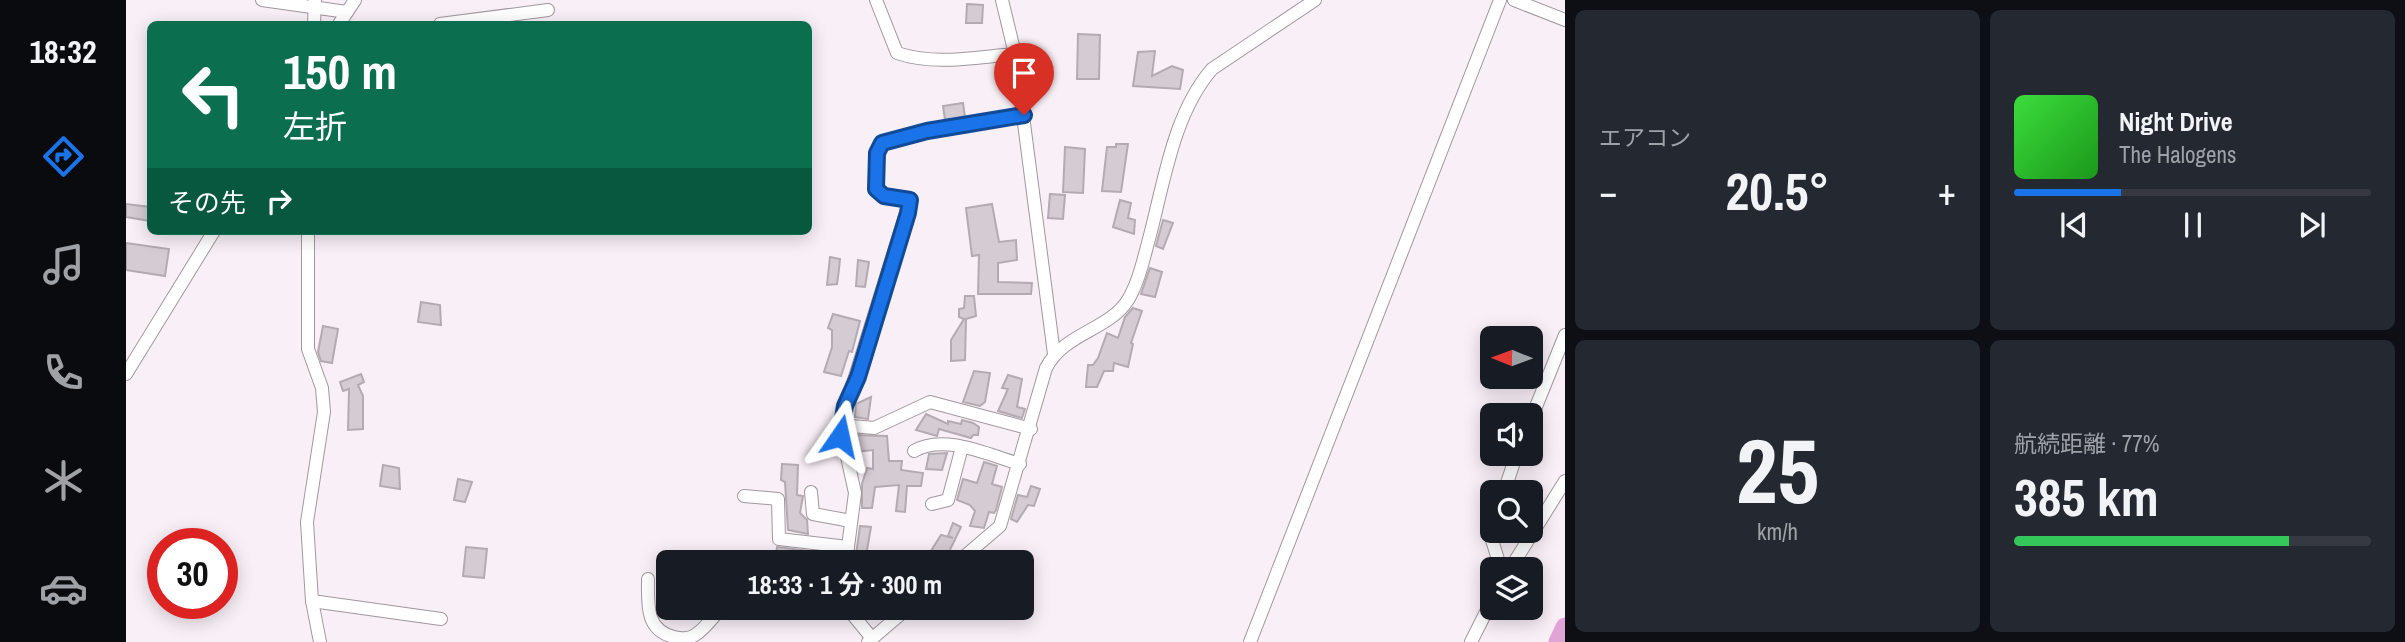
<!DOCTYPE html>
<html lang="ja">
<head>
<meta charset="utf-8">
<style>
  body { margin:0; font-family:"Archivo Narrow","Noto Sans JP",sans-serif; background:#242831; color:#f1f3f6; height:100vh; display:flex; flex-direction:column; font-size:26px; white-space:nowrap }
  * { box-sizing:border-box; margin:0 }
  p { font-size:23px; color:#9ea1a6 }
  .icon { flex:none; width:38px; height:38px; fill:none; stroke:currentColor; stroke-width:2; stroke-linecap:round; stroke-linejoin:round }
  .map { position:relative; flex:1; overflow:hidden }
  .panel { display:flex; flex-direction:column; gap:10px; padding:10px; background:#0d0f14; width:840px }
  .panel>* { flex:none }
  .top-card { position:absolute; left:21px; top:21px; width:665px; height:214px; border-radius:10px; box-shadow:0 4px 18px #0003; background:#0b6e4f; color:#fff; overflow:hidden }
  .needle { width:46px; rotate:271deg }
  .controls { position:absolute; left:1354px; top:326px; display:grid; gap:14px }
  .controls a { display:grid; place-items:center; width:63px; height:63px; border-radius:10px; background:#171b24; box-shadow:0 4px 18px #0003; font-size:35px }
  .speed { position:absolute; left:21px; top:528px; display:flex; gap:14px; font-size:35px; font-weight:700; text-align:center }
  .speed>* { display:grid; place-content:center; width:91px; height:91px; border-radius:50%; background:#171b24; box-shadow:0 4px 18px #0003; line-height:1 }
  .speed .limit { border:10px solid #d22; background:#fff; color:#111 }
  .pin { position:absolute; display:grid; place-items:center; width:60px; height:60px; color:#fff; margin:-72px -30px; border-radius:50% 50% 50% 0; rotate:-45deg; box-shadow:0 0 7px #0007 }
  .pin .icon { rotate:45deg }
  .me { position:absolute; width:77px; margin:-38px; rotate:11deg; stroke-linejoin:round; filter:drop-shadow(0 0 5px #0008) }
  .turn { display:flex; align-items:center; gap:24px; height:147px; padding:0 21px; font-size:32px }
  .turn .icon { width:91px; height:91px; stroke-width:2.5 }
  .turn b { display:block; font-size:49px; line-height:60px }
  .then { display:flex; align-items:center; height:66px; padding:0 21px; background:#0003; gap:14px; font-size:26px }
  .big { font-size:52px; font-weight:700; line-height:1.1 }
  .panel .card { flex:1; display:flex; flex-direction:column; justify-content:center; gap:10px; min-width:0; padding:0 24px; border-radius:10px; background:#242831 }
  .panel .dial { align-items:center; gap:0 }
  .dial b { font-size:91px; line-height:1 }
  .song { display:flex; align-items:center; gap:21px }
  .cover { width:84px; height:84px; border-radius:10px; background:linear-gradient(135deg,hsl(120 70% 55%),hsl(120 70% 35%)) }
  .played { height:7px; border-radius:4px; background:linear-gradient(90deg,#1a73e8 30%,#363941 30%) }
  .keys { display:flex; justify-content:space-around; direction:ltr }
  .heat { display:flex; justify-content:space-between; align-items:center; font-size:38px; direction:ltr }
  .charge { height:10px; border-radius:5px; background:linear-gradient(90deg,#34c759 77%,#363941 0) }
  .panel .tiles { flex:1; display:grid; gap:10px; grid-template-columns:repeat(2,1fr) }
  .trip { position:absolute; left:530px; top:550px; width:378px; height:70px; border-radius:10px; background:#171b24; box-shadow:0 4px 18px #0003; font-weight:700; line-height:70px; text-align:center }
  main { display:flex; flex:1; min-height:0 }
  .dock { display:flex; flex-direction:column; width:126px; justify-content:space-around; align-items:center; background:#090b0e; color:#9ea1a6 }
  .dock .icon { width:49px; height:49px }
  .dock .on { color:#1a73e8 }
  .dock b { font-size:32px; color:#f1f3f6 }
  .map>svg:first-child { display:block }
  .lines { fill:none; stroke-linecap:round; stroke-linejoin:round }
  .river { stroke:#e0a5d4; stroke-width:19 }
  .building { fill:#d5cbd3; stroke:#b4abb2; stroke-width:2 }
  .minor-casing { stroke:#a1979e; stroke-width:14 }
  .minor { stroke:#fff; stroke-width:12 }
  .route-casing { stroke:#114b97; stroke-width:18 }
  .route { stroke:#1a73e8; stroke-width:12 }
</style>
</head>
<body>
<main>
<nav class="dock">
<b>18:32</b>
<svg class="icon on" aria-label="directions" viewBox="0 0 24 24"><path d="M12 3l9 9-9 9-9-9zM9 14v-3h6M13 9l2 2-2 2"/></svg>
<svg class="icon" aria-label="music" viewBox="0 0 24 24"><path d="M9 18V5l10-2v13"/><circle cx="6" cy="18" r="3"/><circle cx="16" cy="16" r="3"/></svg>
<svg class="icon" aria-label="phone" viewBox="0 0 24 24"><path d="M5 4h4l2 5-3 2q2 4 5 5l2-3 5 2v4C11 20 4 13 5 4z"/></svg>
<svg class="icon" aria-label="climate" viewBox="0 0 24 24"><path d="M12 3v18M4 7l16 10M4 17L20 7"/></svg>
<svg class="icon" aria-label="car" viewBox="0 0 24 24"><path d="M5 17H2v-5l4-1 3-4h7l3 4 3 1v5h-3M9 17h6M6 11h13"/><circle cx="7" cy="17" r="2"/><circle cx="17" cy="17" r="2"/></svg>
</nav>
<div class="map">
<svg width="1439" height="642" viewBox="0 0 1439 642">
  <rect width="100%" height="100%" fill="#f9eff7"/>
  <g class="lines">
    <!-- river -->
    <polyline class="river" points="1432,642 1439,627"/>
  </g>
  <!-- building -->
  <g class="building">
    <polygon points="841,4 857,5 856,23 840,23"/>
    <polygon points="952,34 974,35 973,79 951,79"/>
    <polygon points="1029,51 1026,76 1046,66 1057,70 1054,89 1007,86 1012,52"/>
    <polygon points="837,103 839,117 819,120 817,106"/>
    <polygon points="990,144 1002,144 995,192 976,191 981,147 990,147"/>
    <polygon points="939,147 959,149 957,193 937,192"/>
    <polygon points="924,194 939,195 937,219 922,218"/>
    <polygon points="994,200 1005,203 1002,218 1009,220 1008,234 987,227"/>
    <polygon points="0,204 24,207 24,221 0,217"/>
    <polygon points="866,204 873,242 890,240 891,260 872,263 872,282 906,283 905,294 852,294 853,255 846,256 840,208"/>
    <polygon points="1037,220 1047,223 1037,249 1030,246"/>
    <polygon points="0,243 43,249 39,276 0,270"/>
    <polygon points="704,257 714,259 713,269 711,284 701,285"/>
    <polygon points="732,260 743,262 739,287 730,286"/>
    <polygon points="1024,268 1036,272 1029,297 1015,294"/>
    <polygon points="839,296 848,296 850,316 840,319 839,360 825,361 825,340 838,319 833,317 833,309 838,308"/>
    <polygon points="295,302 314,305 315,325 292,322"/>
    <polygon points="1007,308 1016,311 1005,343 1007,344 1002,367 988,363 987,371 978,371 971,387 960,387 962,365 967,365 972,358 981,333 992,338 999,317"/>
    <polygon points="707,314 734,321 726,352 723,351 715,376 698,372 706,347 706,330 702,328"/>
    <polygon points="197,326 212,329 206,363 195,361 192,352"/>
    <polygon points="848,371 864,373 859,402 854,406 837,402"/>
    <polygon points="235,374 238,382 232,385 237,396 237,429 222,430 223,389 217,391 214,382"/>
    <polygon points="882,375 896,379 891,407 899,409 896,418 872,411 882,389 876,388"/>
    <polygon points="745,397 742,419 729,417 730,404"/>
    <polygon points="800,414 822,424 822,421 835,424 836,420 847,423 853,427 852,435 847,435 845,438 813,429 811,436 790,430"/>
    <polygon points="725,435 761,436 763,461 776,461 775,470 797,473 795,486 781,486 779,512 770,511 773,485 749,487 746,508 736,508 736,484 741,468 747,469 747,450 729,452"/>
    <polygon points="821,453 816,470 800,469 803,454"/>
    <polygon points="858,462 871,466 866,484 876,487 870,510 868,513 863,512 858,528 844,526 849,511 844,505 831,500 837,479 851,483"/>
    <polygon points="656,464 672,465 671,495 677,496 674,513 681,520 682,534 662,530 659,482 655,480"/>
    <polygon points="257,465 273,468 274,489 254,486"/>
    <polygon points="332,479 346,482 339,502 328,500"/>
    <polygon points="905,486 914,489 908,506 902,505 891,522 885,519 892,495 901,497"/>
    <polygon points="827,523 835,527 823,552 814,562 798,562 815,535 827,538 822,536"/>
    <polygon points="734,526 745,527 739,562 729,562"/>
    <polygon points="340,547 361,549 358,578 337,576"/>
    <polygon points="651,547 682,551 683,562 649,561"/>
  </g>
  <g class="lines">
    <!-- minor casing -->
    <g class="minor-casing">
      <g id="minor">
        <polyline points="136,0 221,12"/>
        <path d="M750,0L771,53C809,66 850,57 889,54"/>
        <polyline points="876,0 889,54 928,354"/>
        <polyline points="1388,0 1439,20"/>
        <polyline points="188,24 189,0"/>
        <polyline points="213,24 229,0"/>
        <polyline points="314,24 422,10"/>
        <polyline points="182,231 182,349 196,388 198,412 181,522 186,601 194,642"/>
        <polyline points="0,374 88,231"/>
        <polyline points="1405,419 1439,335"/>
        <polyline points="714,425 748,428 804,402 905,429"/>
        <path d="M788,451C818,433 862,455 894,464"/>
        <polyline points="685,492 687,514 725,521"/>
        <polyline points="1378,492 1391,453"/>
        <polyline points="618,496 652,499 653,539 722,547"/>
        <polyline points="806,504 822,500 836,447"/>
        <polyline points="1367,530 1366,540 1375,569"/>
        <polyline points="720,562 729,493 714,425 784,200 758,196 750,189 751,153 756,143 765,139 898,115"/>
        <path d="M832,562L874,526L920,368C939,332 982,331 1002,300C1013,281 1017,261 1023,239C1038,183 1047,114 1086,69L1189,0"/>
        <polyline points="1384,569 1439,481"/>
        <path d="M522,579C522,604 519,630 548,637C554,639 563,639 569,635C579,629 588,616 596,607"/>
        <polyline points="186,601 315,619"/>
        <polyline points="714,607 722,609 745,637"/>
        <polyline points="742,642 783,607"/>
        <polyline points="1124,642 1374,0"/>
        <polyline points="1345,642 1367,598"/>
      </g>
    </g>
    <!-- minor -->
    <use href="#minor" class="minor"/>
  </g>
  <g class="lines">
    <!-- route casing -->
    <g class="route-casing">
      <polyline id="route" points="714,436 719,406 732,377 782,213 784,200 758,196 750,189 751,153 756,143 801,131 898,115"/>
    </g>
    <!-- route -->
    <use href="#route" class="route"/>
  </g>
</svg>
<div class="controls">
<a><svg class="needle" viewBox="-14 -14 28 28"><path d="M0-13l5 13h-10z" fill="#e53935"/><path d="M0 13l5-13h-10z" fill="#9ea1a6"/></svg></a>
<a><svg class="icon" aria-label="sound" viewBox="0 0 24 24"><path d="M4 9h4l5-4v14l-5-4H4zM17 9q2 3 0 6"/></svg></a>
<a><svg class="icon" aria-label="search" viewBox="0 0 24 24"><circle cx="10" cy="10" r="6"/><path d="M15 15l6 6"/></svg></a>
<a><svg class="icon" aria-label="layers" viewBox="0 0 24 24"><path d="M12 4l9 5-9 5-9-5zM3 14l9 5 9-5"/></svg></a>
</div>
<div class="speed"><div class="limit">30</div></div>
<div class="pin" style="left:898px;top:115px;background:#d93025"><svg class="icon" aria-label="arrive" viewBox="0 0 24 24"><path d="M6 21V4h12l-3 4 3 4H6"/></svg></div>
<svg class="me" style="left:714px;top:436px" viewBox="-20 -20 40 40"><path d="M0-17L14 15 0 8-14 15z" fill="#1a73e8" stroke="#fff" stroke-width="4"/></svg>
<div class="trip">18:33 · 1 分 · 300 m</div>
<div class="top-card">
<div class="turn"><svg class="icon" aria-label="left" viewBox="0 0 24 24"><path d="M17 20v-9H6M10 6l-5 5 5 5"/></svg><div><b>150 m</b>左折</div></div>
<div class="then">その先<svg class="icon" aria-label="right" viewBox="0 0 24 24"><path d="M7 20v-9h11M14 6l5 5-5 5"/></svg></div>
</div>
</div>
<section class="panel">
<div class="tiles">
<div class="card"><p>エアコン</p>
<div class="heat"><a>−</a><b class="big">20.5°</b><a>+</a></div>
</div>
<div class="card">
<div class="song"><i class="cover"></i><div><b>Night Drive</b><p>The Halogens</p></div></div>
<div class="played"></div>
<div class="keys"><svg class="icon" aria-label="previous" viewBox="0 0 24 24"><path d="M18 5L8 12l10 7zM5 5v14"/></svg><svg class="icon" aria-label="pause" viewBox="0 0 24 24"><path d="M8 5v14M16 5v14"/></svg><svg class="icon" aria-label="next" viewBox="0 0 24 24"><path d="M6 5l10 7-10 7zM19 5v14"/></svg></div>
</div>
<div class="card dial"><b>25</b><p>km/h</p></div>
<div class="card"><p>航続距離 · 77%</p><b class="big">385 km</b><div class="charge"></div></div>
</div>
</section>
</main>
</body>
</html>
